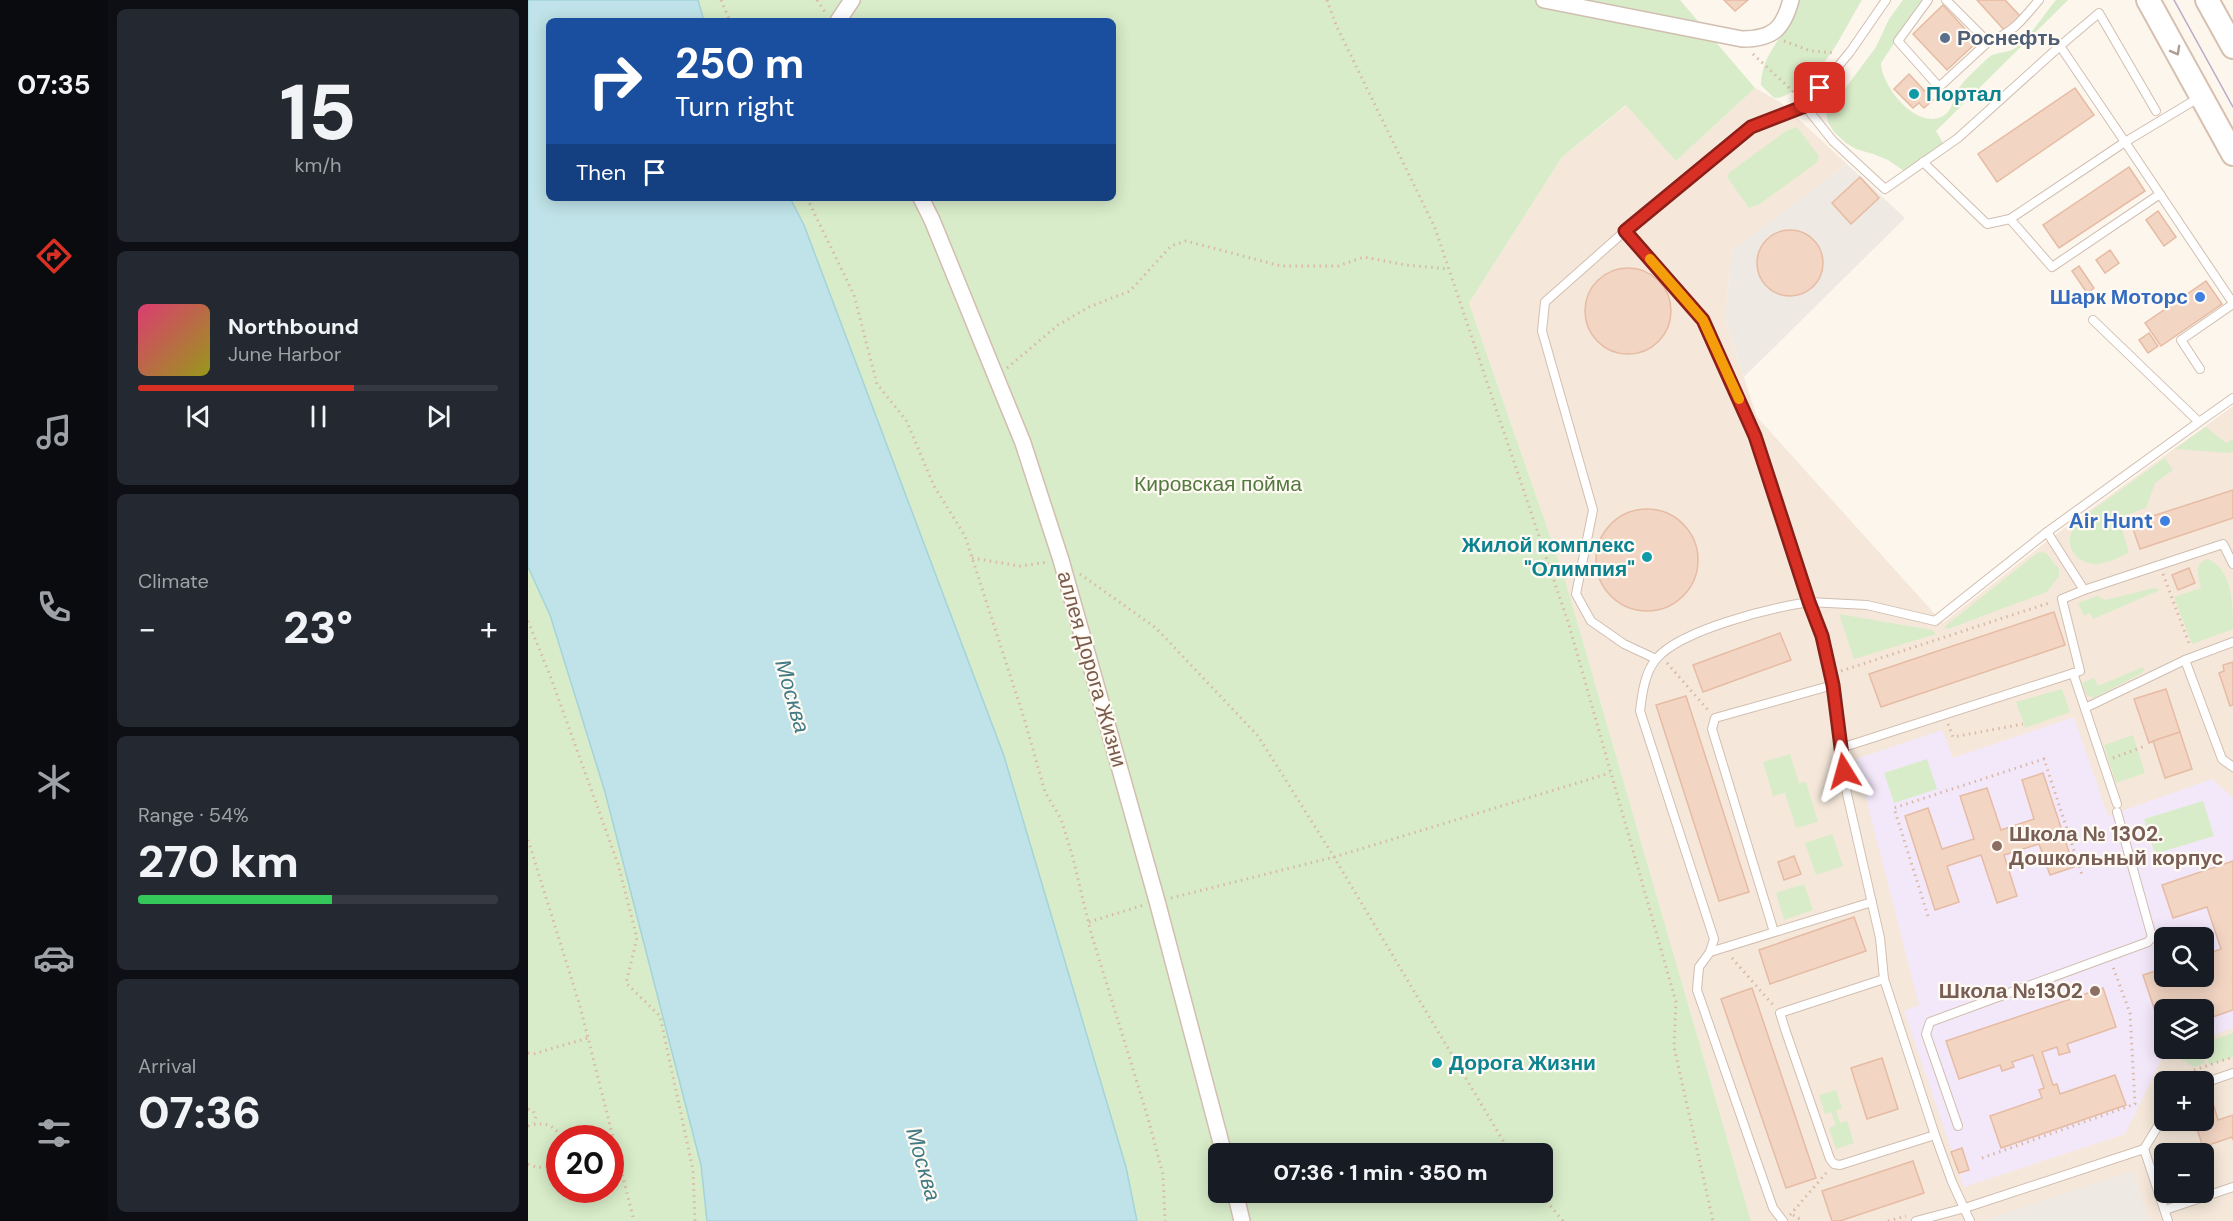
<!DOCTYPE html>
<html lang="en">
<head>
<meta charset="utf-8">
<style>
  body { margin:0; font-family:"DM Sans",sans-serif; background:#242831; color:#f1f3f6; height:100vh; display:flex; flex-direction:column; font-size:22px; white-space:nowrap }
  * { box-sizing:border-box; margin:0 }
  p { font-size:20px; color:#9ea1a6 }
  .icon { flex:none; width:33px; height:33px; fill:none; stroke:currentColor; stroke-width:2; stroke-linecap:round; stroke-linejoin:round }
  .map { position:relative; flex:1; overflow:hidden }
  .drawer { display:flex; flex-direction:column; gap:9px; padding:9px; background:#0d0f14; width:420px }
  .drawer>* { flex:none }
  .hud { position:absolute; left:18px; top:18px; width:570px; height:183px; border-radius:9px; box-shadow:0 3px 15px #0003; background:#1a4fa0; color:#fff; overflow:hidden }
  .fabs { position:absolute; left:1626px; top:927px; display:grid; gap:12px }
  .fabs a { display:grid; place-items:center; width:60px; height:60px; border-radius:9px; background:#171b24; box-shadow:0 3px 15px #0003; font-size:30px }
  .speed { position:absolute; left:18px; top:1125px; display:flex; gap:12px; font-size:30px; font-weight:700; text-align:center }
  .speed>* { display:grid; place-content:center; width:78px; height:78px; border-radius:50%; background:#171b24; box-shadow:0 3px 15px #0003; line-height:1 }
  .speed .limit { border:9px solid #d22; background:#fff; color:#111 }
  .pin { position:absolute; display:grid; place-items:center; width:51px; height:51px; color:#fff; margin:-26px; border-radius:12px; box-shadow:0 3px 9px #0006 }
  .me { position:absolute; width:66px; margin:-33px; rotate:352deg; stroke-linejoin:round; filter:drop-shadow(0 0 4px #0008) }
  .turn { display:flex; align-items:center; gap:21px; height:126px; padding:0 30px; font-size:27px }
  .turn .icon { width:78px; height:78px; stroke-width:2.5 }
  .turn b { display:block; font-size:42px; line-height:51px }
  .then { display:flex; align-items:center; height:57px; padding:0 30px; background:#0003; gap:12px; font-size:22px }
  .big { font-size:45px; font-weight:800; line-height:1.1 }
  .drawer .card { flex:1; display:flex; flex-direction:column; justify-content:center; gap:9px; min-width:0; padding:0 21px; border-radius:9px; background:#242831 }
  .drawer .dial { align-items:center; gap:0 }
  .dial b { font-size:78px; line-height:1 }
  .song { display:flex; align-items:center; gap:18px }
  .cover { width:72px; height:72px; border-radius:9px; background:linear-gradient(135deg,hsl(340 70% 55%),hsl(60 70% 35%)) }
  .played { height:6px; border-radius:3px; background:linear-gradient(90deg,#d93025 60%,#363941 60%) }
  .keys { display:flex; justify-content:space-around; direction:ltr }
  .heat { display:flex; justify-content:space-between; align-items:center; font-size:33px; direction:ltr }
  .charge { height:9px; border-radius:4px; background:linear-gradient(90deg,#34c759 54%,#363941 0) }
  .trip { position:absolute; left:680px; top:1143px; width:345px; height:60px; border-radius:9px; background:#171b24; box-shadow:0 3px 15px #0003; font-weight:800; line-height:60px; text-align:center }
  main { display:flex; flex:1; min-height:0 }
  .tabs { display:flex; flex-direction:column; width:108px; justify-content:space-around; align-items:center; background:#090b0e; color:#9ea1a6 }
  .tabs .icon { width:42px; height:42px }
  .tabs .on { color:#d93025 }
  .tabs b { font-size:27px; color:#f1f3f6 }
  .map>svg:first-child { display:block }
  .residential { fill:#f5e8da; fill-rule:evenodd }
  .industrial { fill:#efe9e4 }
  .education { fill:#f3e8fa; fill-rule:evenodd }
  .green { fill:#d8ecc9; fill-rule:evenodd }
  .water { fill:#bfe3e8; stroke:#a5d3da; stroke-width:1.5 }
  .building { fill:#f3d5c3; stroke:#e6bba3; stroke-width:1.5 }
  .lines { fill:none; stroke-linecap:round; stroke-linejoin:round }
  .lane-casing { stroke:#d1beb0; stroke-width:10 }
  .street-casing { stroke:#d1beb0; stroke-width:18 }
  .secondary-casing { stroke:#d6c0b0; stroke-width:26 }
  .path { stroke:#d9b8a5; stroke-width:3; stroke-dasharray:1.5 4.5; stroke-linecap:butt }
  .lane { stroke:#fff; stroke-width:8 }
  .street { stroke:#fff; stroke-width:15 }
  .secondary { stroke:#fff; stroke-width:22 }
  .tram { stroke:#b9a8c9; stroke-width:1.5 }
  .oneway { stroke:#af9d94 }
  .route-casing { stroke:#8d1f18; stroke-width:15 }
  .route { stroke:#d93025; stroke-width:10 }
  .slow { stroke:#f59e0b; stroke-width:10 }
  .service-dot { fill:#5c6f8a; stroke:#fffaf3; stroke-width:2 }
  .culture-dot { fill:#0f9aa8; stroke:#fffaf3; stroke-width:2 }
  .shop-dot { fill:#3f7fe0; stroke:#fffaf3; stroke-width:2 }
  .education-dot { fill:#8d6e63; stroke:#fffaf3; stroke-width:2 }
  .labels { text-anchor:middle; stroke-width:4.5; stroke-linejoin:round; paint-order:stroke }
  .service-label { font-size:21px; font-weight:bold; fill:#4e5e75; stroke:#fffaf3; text-anchor:start }
  .culture-label { font-size:21px; font-weight:bold; fill:#0d838f; stroke:#fffaf3; text-anchor:start }
  .shop-label { font-size:21px; font-weight:bold; fill:#366cbe; stroke:#fffaf3; text-anchor:end }
  .park-label { font-size:21px; fill:#537a41; stroke:#fffaf3 }
  .street-label { font-size:21px; fill:#7a5c4d; stroke:#fffaf3 }
  .education-label { font-size:21px; font-weight:bold; fill:#785e54; stroke:#fffaf3; text-anchor:start }
  .water-label { font-size:22px; font-style:italic; fill:#437c86; stroke:#fffaf3 }
</style>
</head>
<body>
<main>
<nav class="tabs">
<b>07:35</b>
<svg class="icon on" aria-label="directions" viewBox="0 0 24 24"><path d="M12 3l9 9-9 9-9-9zM9 14v-3h6M13 9l2 2-2 2"/></svg>
<svg class="icon" aria-label="music" viewBox="0 0 24 24"><path d="M9 18V5l10-2v13"/><circle cx="6" cy="18" r="3"/><circle cx="16" cy="16" r="3"/></svg>
<svg class="icon" aria-label="phone" viewBox="0 0 24 24"><path d="M5 4h4l2 5-3 2q2 4 5 5l2-3 5 2v4C11 20 4 13 5 4z"/></svg>
<svg class="icon" aria-label="climate" viewBox="0 0 24 24"><path d="M12 3v18M4 7l16 10M4 17L20 7"/></svg>
<svg class="icon" aria-label="car" viewBox="0 0 24 24"><path d="M5 17H2v-5l4-1 3-4h7l3 4 3 1v5h-3M9 17h6M6 11h13"/><circle cx="7" cy="17" r="2"/><circle cx="17" cy="17" r="2"/></svg>
<svg class="icon" aria-label="filters" viewBox="0 0 24 24"><path d="M4 7h16M4 17h16"/><circle cx="9" cy="7" r="2"/><circle cx="15" cy="17" r="2"/></svg>
</nav>
<section class="drawer">
<div class="card dial"><b>15</b><p>km/h</p></div>
<div class="card">
<div class="song"><i class="cover"></i><div><b>Northbound</b><p>June Harbor</p></div></div>
<div class="played"></div>
<div class="keys"><svg class="icon" aria-label="previous" viewBox="0 0 24 24"><path d="M18 5L8 12l10 7zM5 5v14"/></svg><svg class="icon" aria-label="pause" viewBox="0 0 24 24"><path d="M8 5v14M16 5v14"/></svg><svg class="icon" aria-label="next" viewBox="0 0 24 24"><path d="M6 5l10 7-10 7zM19 5v14"/></svg></div>
</div>
<div class="card"><p>Climate</p>
<div class="heat"><a>−</a><b class="big">23°</b><a>+</a></div>
</div>
<div class="card"><p>Range · 54%</p><b class="big">270 km</b><div class="charge"></div></div>
<div class="card"><p>Arrival</p><b class="big">07:36</b></div>
</section>
<div class="map">
<svg width="1705" height="1221" viewBox="0 0 1705 1221">
  <rect width="100%" height="100%" fill="#fdf6ec"/>
  <!-- residential -->
  <path class="residential" d="M1227,88L1252,102L1319,164L1204,250L1197,320L1229,417L1415,623L1523,538L1705,406V1221H1223L1036,576L941,303L1034,157L1099,105L1148,161ZM1636,938H1676V976H1636ZM1636,1010H1676V1048H1636ZM1636,1082H1676V1120H1636ZM1636,1154H1676V1192H1636Z"/>
  <!-- industrial -->
  <g class="industrial">
    <polygon points="1319,164 1377,218 1216,377 1197,320 1204,250"/>
    <polygon points="1606,1171 1622,1221 1454,1221"/>
  </g>
  <!-- education -->
  <path class="education" d="M1546,717L1580,816L1684,779L1705,798V1028L1676,1038V1010H1636V1048L1646,1049L1637,1052L1597,1134L1436,1187L1376,1011L1391,1005L1328,759L1414,730L1425,758ZM1636,938H1676V976H1636Z"/>
  <!-- green -->
  <g class="green">
    <path d="M170,0H1152L1227,88L1148,161L1098,105L1034,157L941,303L1036,576L1223,1221H609L598,1167L476,756L276,225L262,198H585V21H176ZM690,1154H1014V1192H690Z"/>
    <path d="M1267,0H1334C1315,31 1302,65 1271,87C1262,93 1256,98 1246,98L1233,85C1233,57 1252,42 1262,19C1265,13 1266,6 1267,0Z"/>
    <path d="M1375,0H1395L1353,63C1353,87 1393,136 1419,113C1425,107 1425,99 1429,92C1433,82 1452,66 1460,58C1468,51 1477,54 1486,49C1499,41 1518,12 1528,0H1540L1408,131L1415,143L1376,171L1360,160L1345,154L1328,149L1318,143L1306,132L1300,122L1298,112L1300,106L1313,94L1348,47L1361,19Z"/>
    <polygon points="1269,127 1290,155 1291,158 1288,163 1232,204 1221,208 1199,177 1202,172 1258,131"/>
    <polygon points="1678,427 1698,443 1705,439 1705,451 1701,453 1647,449"/>
    <path d="M1637,458L1645,470L1627,483L1618,508L1591,518L1601,553C1591,557 1580,563 1569,564C1543,564 1533,538 1551,520Z"/>
    <polygon points="1513,552 1518,553 1531,569 1531,576 1519,592 1420,629 1416,627 1508,554"/>
    <path d="M1680,559C1705,570 1705,605 1705,629L1664,644L1646,597L1673,588C1670,576 1665,563 1680,559Z"/>
    <path d="M0,567L22,615L77,792L173,1165L179,1221H0ZM32,1138H82V1190H32Z"/>
    <polygon points="1626,588 1632,590 1565,619 1562,613 1556,616 1550,603 1569,596 1577,600"/>
    <polygon points="1311,614 1404,630 1408,634 1326,659"/>
    <polygon points="1615,667 1616,670 1614,673 1566,698 1559,695 1554,683 1566,678 1570,686"/>
    <polygon points="1534,689 1542,712 1497,728 1488,702"/>
    <polygon points="1605,735 1617,773 1588,783 1576,745"/>
    <polygon points="1262,754 1271,783 1278,782 1290,822 1268,828 1257,793 1245,796 1235,762"/>
    <polygon points="1399,759 1409,789 1366,803 1356,773"/>
    <polygon points="1675,801 1686,836 1627,854 1616,819"/>
    <polygon points="1304,834 1315,866 1288,875 1277,843"/>
    <polygon points="1276,884 1285,910 1256,920 1248,893"/>
    <polygon points="1705,1033 1705,1057 1681,1065 1676,1043"/>
    <polygon points="1652,1049 1671,1049 1677,1063 1666,1067 1642,1052"/>
    <polygon points="1308,1090 1314,1108 1308,1111 1312,1123 1319,1121 1326,1143 1308,1149 1301,1128 1308,1125 1303,1112 1297,1114 1291,1095"/>
  </g>
  <!-- water -->
  <polygon class="water" points="0,0 170,0 176,21 21,21 21,198 262,198 276,225 476,756 598,1167 609,1221 179,1221 173,1165 77,792 22,615 0,567"/>
  <!-- building -->
  <g class="building">
    <polygon points="1196,0 1220,0 1207,11"/>
    <polygon points="1449,0 1477,0 1493,17 1477,31"/>
    <polygon points="1415,5 1449,42 1419,70 1385,34"/>
    <polygon points="1381,74 1405,100 1396,108 1391,103 1385,108 1366,89"/>
    <polygon points="1547,88 1566,115 1469,182 1450,154"/>
    <polygon points="1601,167 1617,191 1531,248 1515,225"/>
    <polygon points="1332,177 1351,198 1323,224 1304,203"/>
    <polygon points="1630,211 1648,237 1636,246 1618,220"/>
    <circle cx="1262" cy="263" r="33"/>
    <polygon points="1582,250 1591,263 1577,273 1568,260"/>
    <polygon points="1551,266 1566,288 1559,293 1544,271"/>
    <circle cx="1100" cy="311" r="43"/>
    <polygon points="1678,281 1694,304 1633,346 1617,323"/>
    <polygon points="1621,333 1630,346 1620,353 1611,340"/>
    <polygon points="1705,490 1705,518 1612,549 1603,523"/>
    <circle cx="1119" cy="560" r="51"/>
    <polygon points="1661,568 1667,583 1650,590 1644,575"/>
    <polygon points="1526,612 1537,645 1353,707 1341,674"/>
    <polygon points="1252,633 1263,660 1175,692 1165,665"/>
    <polygon points="1705,662 1705,705 1702,706 1691,673 1696,671 1695,665"/>
    <polygon points="1638,689 1652,732 1621,743 1606,699"/>
    <polygon points="1158,696 1221,892 1191,901 1128,705"/>
    <polygon points="1652,732 1664,769 1637,778 1625,741"/>
    <polygon points="1515,773 1546,867 1522,875 1511,844 1476,855 1489,896 1469,903 1453,855 1419,866 1431,902 1407,910 1377,816 1400,808 1414,849 1446,839 1432,796 1459,788 1473,830 1506,819 1494,780"/>
    <polygon points="1266,856 1273,874 1256,880 1250,862"/>
    <polygon points="1705,861 1705,1010 1676,1020 1676,1010 1636,1010 1636,1015 1634,1009 1627,1011 1615,975 1636,968 1636,976 1676,976 1676,955 1693,949 1679,907 1645,918 1634,885"/>
    <polygon points="1326,917 1338,951 1242,984 1231,950"/>
    <polygon points="1224,988 1288,1178 1258,1188 1193,999"/>
    <polygon points="1575,988 1588,1027 1539,1044 1542,1052 1531,1055 1529,1047 1514,1052 1525,1085 1529,1084 1532,1094 1587,1075 1598,1105 1473,1148 1462,1116 1514,1098 1511,1090 1516,1088 1505,1055 1484,1062 1486,1067 1474,1071 1472,1065 1431,1079 1418,1041"/>
    <polygon points="1354,1058 1370,1109 1339,1119 1323,1068"/>
    <polygon points="1684,1100 1690,1120 1705,1115 1705,1140 1704,1137 1675,1147 1666,1120 1676,1120 1676,1103"/>
    <polygon points="1434,1148 1441,1170 1431,1173 1423,1152"/>
    <polygon points="1385,1161 1396,1193 1312,1221 1304,1221 1294,1191"/>
  </g>
  <g class="lines">
    <!-- lane casing -->
    <g class="lane-casing">
      <g id="lane">
        <polyline points="1400,0 1370,41 1411,87 1460,42"/>
        <path d="M1418,0L1460,42C1485,33 1494,20 1511,0"/>
        <polyline points="1532,46 1571,13 1628,111"/>
        <polyline points="1672,97 1597,142 1705,303"/>
        <polyline points="1277,106 1305,141 1357,189 1430,138 1532,46 1597,142 1482,219 1524,267 1632,194"/>
        <polyline points="1395,162 1459,224 1482,219"/>
        <path d="M1097,231L1175,320L1227,437L1281,602C1243,608 1155,629 1129,658C1117,671 1114,694 1112,711L1186,939L1182,952L1171,967L1169,990L1245,1208L1255,1221"/>
        <polyline points="1565,320 1671,422 1705,398"/>
        <polyline points="1672,369 1653,340 1705,304"/>
        <polyline points="1519,532 1556,590 1695,544 1705,564"/>
        <polyline points="1128,659 1096,644 1063,621 1048,594 1065,510 1014,331 1017,302 1097,231 1223,127 1277,106 1322,52 1358,0"/>
        <polyline points="1657,660 1705,642"/>
        <polyline points="1545,673 1589,804"/>
        <polyline points="1557,708 1657,660 1694,759 1705,767"/>
        <polyline points="1313,748 1552,671 1534,599 1556,590"/>
        <polyline points="1246,932 1184,729 1187,718 1305,685"/>
        <polyline points="1182,952 1344,902"/>
        <polyline points="1356,979 1252,1013 1258,1032 1302,1159 1306,1164 1312,1165 1407,1135"/>
        <polyline points="1676,1083 1705,1073"/>
        <polyline points="1430,1126 1398,1034 1402,1022 1620,942 1624,937 1589,812"/>
        <polyline points="1616,1149 1636,1116"/>
        <polyline points="1637,1210 1705,1187"/>
        <polyline points="1388,1221 1437,1208 1616,1149 1640,1221"/>
        <polyline points="1442,1221 1424,1182 1407,1135 1356,979 1352,938 1319,794 1305,685 1294,636 1281,602 1339,605 1407,621 1519,532 1671,422"/>
      </g>
    </g>
    <!-- street casing -->
    <g class="street-casing">
      <g id="street">
        <path d="M1016,0L1214,39C1245,39 1255,29 1263,0"/>
        <polyline points="310,21 324,0"/>
        <polyline points="393,198 404,220 495,443 533,560 629,901 696,1154"/>
        <polyline points="707,1192 714,1221"/>
      </g>
    </g>
    <!-- secondary casing -->
    <g class="secondary-casing">
      <g id="secondary">
        <polyline points="1620,0 1705,154"/>
        <polyline points="1679,0 1705,47"/>
      </g>
    </g>
    <!-- path -->
    <g class="path">
      <polyline points="193,0 202,21"/>
      <polyline points="289,0 297,12"/>
      <polyline points="799,0 808,25 907,228 1041,625 1148,1002 1146,1047 1185,1221"/>
      <polyline points="1256,41 1283,51 1308,53"/>
      <polyline points="1225,54 1271,97"/>
      <polyline points="279,198 326,295 349,384 378,420 406,486 437,536 496,718 517,792 533,819 545,858 563,933 620,1118 635,1175 637,1221"/>
      <polyline points="479,368 530,325 561,307 602,291 643,246 658,241 753,266 810,266 836,257 878,265 921,269"/>
      <polyline points="444,558 492,566 520,562"/>
      <polyline points="552,574 628,628 730,736 806,857 983,1154"/>
      <polyline points="1635,574 1662,646"/>
      <polyline points="0,621 23,678 90,864 109,938 98,983 132,1016 165,1170 167,1221"/>
      <polyline points="1139,663 1180,710"/>
      <polyline points="1313,671 1524,602"/>
      <polyline points="1420,724 1425,737 1495,724"/>
      <polyline points="1585,758 1617,746"/>
      <polyline points="0,840 52,1006 106,1221"/>
      <polyline points="643,898 806,857 1082,773"/>
      <polyline points="1400,916 1366,808 1516,759 1554,875"/>
      <polyline points="561,922 616,905"/>
      <polyline points="1204,958 1245,1005"/>
      <polyline points="0,1053 5,1054 60,1038"/>
      <polyline points="1666,1070 1705,1057"/>
      <polyline points="0,1109 5,1111 8,1116 6,1123"/>
      <path d="M0,1126C14,1122 26,1123 33,1138"/>
      <polyline points="1454,1158 1607,1104 1602,1013 1585,967"/>
      <path d="M0,1164C12,1170 23,1168 32,1157"/>
      <polyline points="1011,1192 1035,1221"/>
      <polyline points="1262,1215 1299,1172"/>
      <polyline points="1265,1215 1275,1221"/>
      <polyline points="1360,1221 1378,1216"/>
    </g>
    <!-- lane -->
    <use href="#lane" class="lane"/>
    <!-- street -->
    <use href="#street" class="street"/>
    <!-- secondary -->
    <use href="#secondary" class="secondary"/>
    <!-- tram -->
    <polyline class="tram" points="1646,0 1705,107"/>
  </g>
  <!-- one-way arrows -->
  <defs><path id="oneway-chevron" d="M-2-3.5L2.5 0L-2 3.5" fill="none" stroke-width="1.6" stroke-linecap="round" stroke-linejoin="round" transform="scale(1.5)"/></defs>
  <use class="oneway" href="#oneway-chevron" transform="translate(1648 51) rotate(61)"/>
  <g class="lines">
    <!-- route casing -->
    <g class="route-casing">
      <polyline id="route" points="1292,88 1277,106 1223,127 1097,231 1175,320 1227,436 1281,602 1294,636 1305,685 1316,771"/>
    </g>
    <!-- route -->
    <use href="#route" class="route"/>
    <!-- slow -->
    <polyline class="slow" points="1122,259 1175,320 1211,399"/>
  </g>
  <!-- markers -->
  <circle class="service-dot" cx="1417" cy="38" r="6"/>
  <g class="culture-dot">
    <circle cx="1386" cy="94" r="6"/>
    <circle cx="1119" cy="557" r="6"/>
    <circle cx="909" cy="1063" r="6"/>
  </g>
  <g class="shop-dot">
    <circle cx="1672" cy="297" r="6"/>
    <circle cx="1637" cy="521" r="6"/>
  </g>
  <g class="education-dot">
    <circle cx="1469" cy="846" r="6"/>
    <circle cx="1567" cy="991" r="6"/>
  </g>
  <g class="labels">
    <!-- service labels -->
    <g class="service-label">
      <text x="1429" y="45">Роснефть</text>
    </g>
    <!-- culture labels -->
    <g class="culture-label">
      <text x="1398" y="101">Портал</text>
      <text x="1107" y="552" text-anchor="end">Жилой комплекс<tspan x="1107" dy="24">"Олимпия"</tspan></text>
      <text x="921" y="1070">Дорога Жизни</text>
    </g>
    <!-- shop labels -->
    <g class="shop-label">
      <text x="1660" y="304">Шарк Моторс</text>
      <text x="1625" y="528">Air Hunt</text>
    </g>
    <!-- park labels -->
    <g class="park-label">
      <text x="690" y="491">Кировская пойма</text>
    </g>
    <!-- street labels -->
    <g class="street-label">
      <text transform="translate(564 669) rotate(74)" y="7">аллея Дорога Жизни</text>
    </g>
    <!-- education labels -->
    <g class="education-label">
      <text x="1481" y="841">Школа № 1302.<tspan x="1481" dy="24">Дошкольный корпус</tspan></text>
      <text x="1555" y="998" text-anchor="end">Школа №1302</text>
    </g>
    <!-- water labels -->
    <g class="water-label">
      <text transform="translate(265 696) rotate(74)" y="8">Москва</text>
      <text transform="translate(396 1164) rotate(74)" y="8">Москва</text>
    </g>
  </g>
</svg>
<div class="fabs">
<a><svg class="icon" aria-label="search" viewBox="0 0 24 24"><circle cx="10" cy="10" r="6"/><path d="M15 15l6 6"/></svg></a>
<a><svg class="icon" aria-label="layers" viewBox="0 0 24 24"><path d="M12 4l9 5-9 5-9-5zM3 14l9 5 9-5"/></svg></a>
<a>+</a>
<a>−</a>
</div>
<div class="speed"><div class="limit">20</div></div>
<div class="pin" style="left:1292px;top:88px;background:#d93025"><svg class="icon" aria-label="arrive" viewBox="0 0 24 24"><path d="M6 21V4h12l-3 4 3 4H6"/></svg></div>
<svg class="me" style="left:1316px;top:771px" viewBox="-20 -20 40 40"><path d="M0-17L14 15 0 8-14 15z" fill="#d93025" stroke="#fff" stroke-width="4"/></svg>
<div class="trip">07:36 · 1 min · 350 m</div>
<div class="hud">
<div class="turn"><svg class="icon" aria-label="right" viewBox="0 0 24 24"><path d="M7 20v-9h11M14 6l5 5-5 5"/></svg><div><b>250 m</b>Turn right</div></div>
<div class="then">Then<svg class="icon" aria-label="arrive" viewBox="0 0 24 24"><path d="M6 21V4h12l-3 4 3 4H6"/></svg></div>
</div>
</div>
</main>
</body>
</html>
